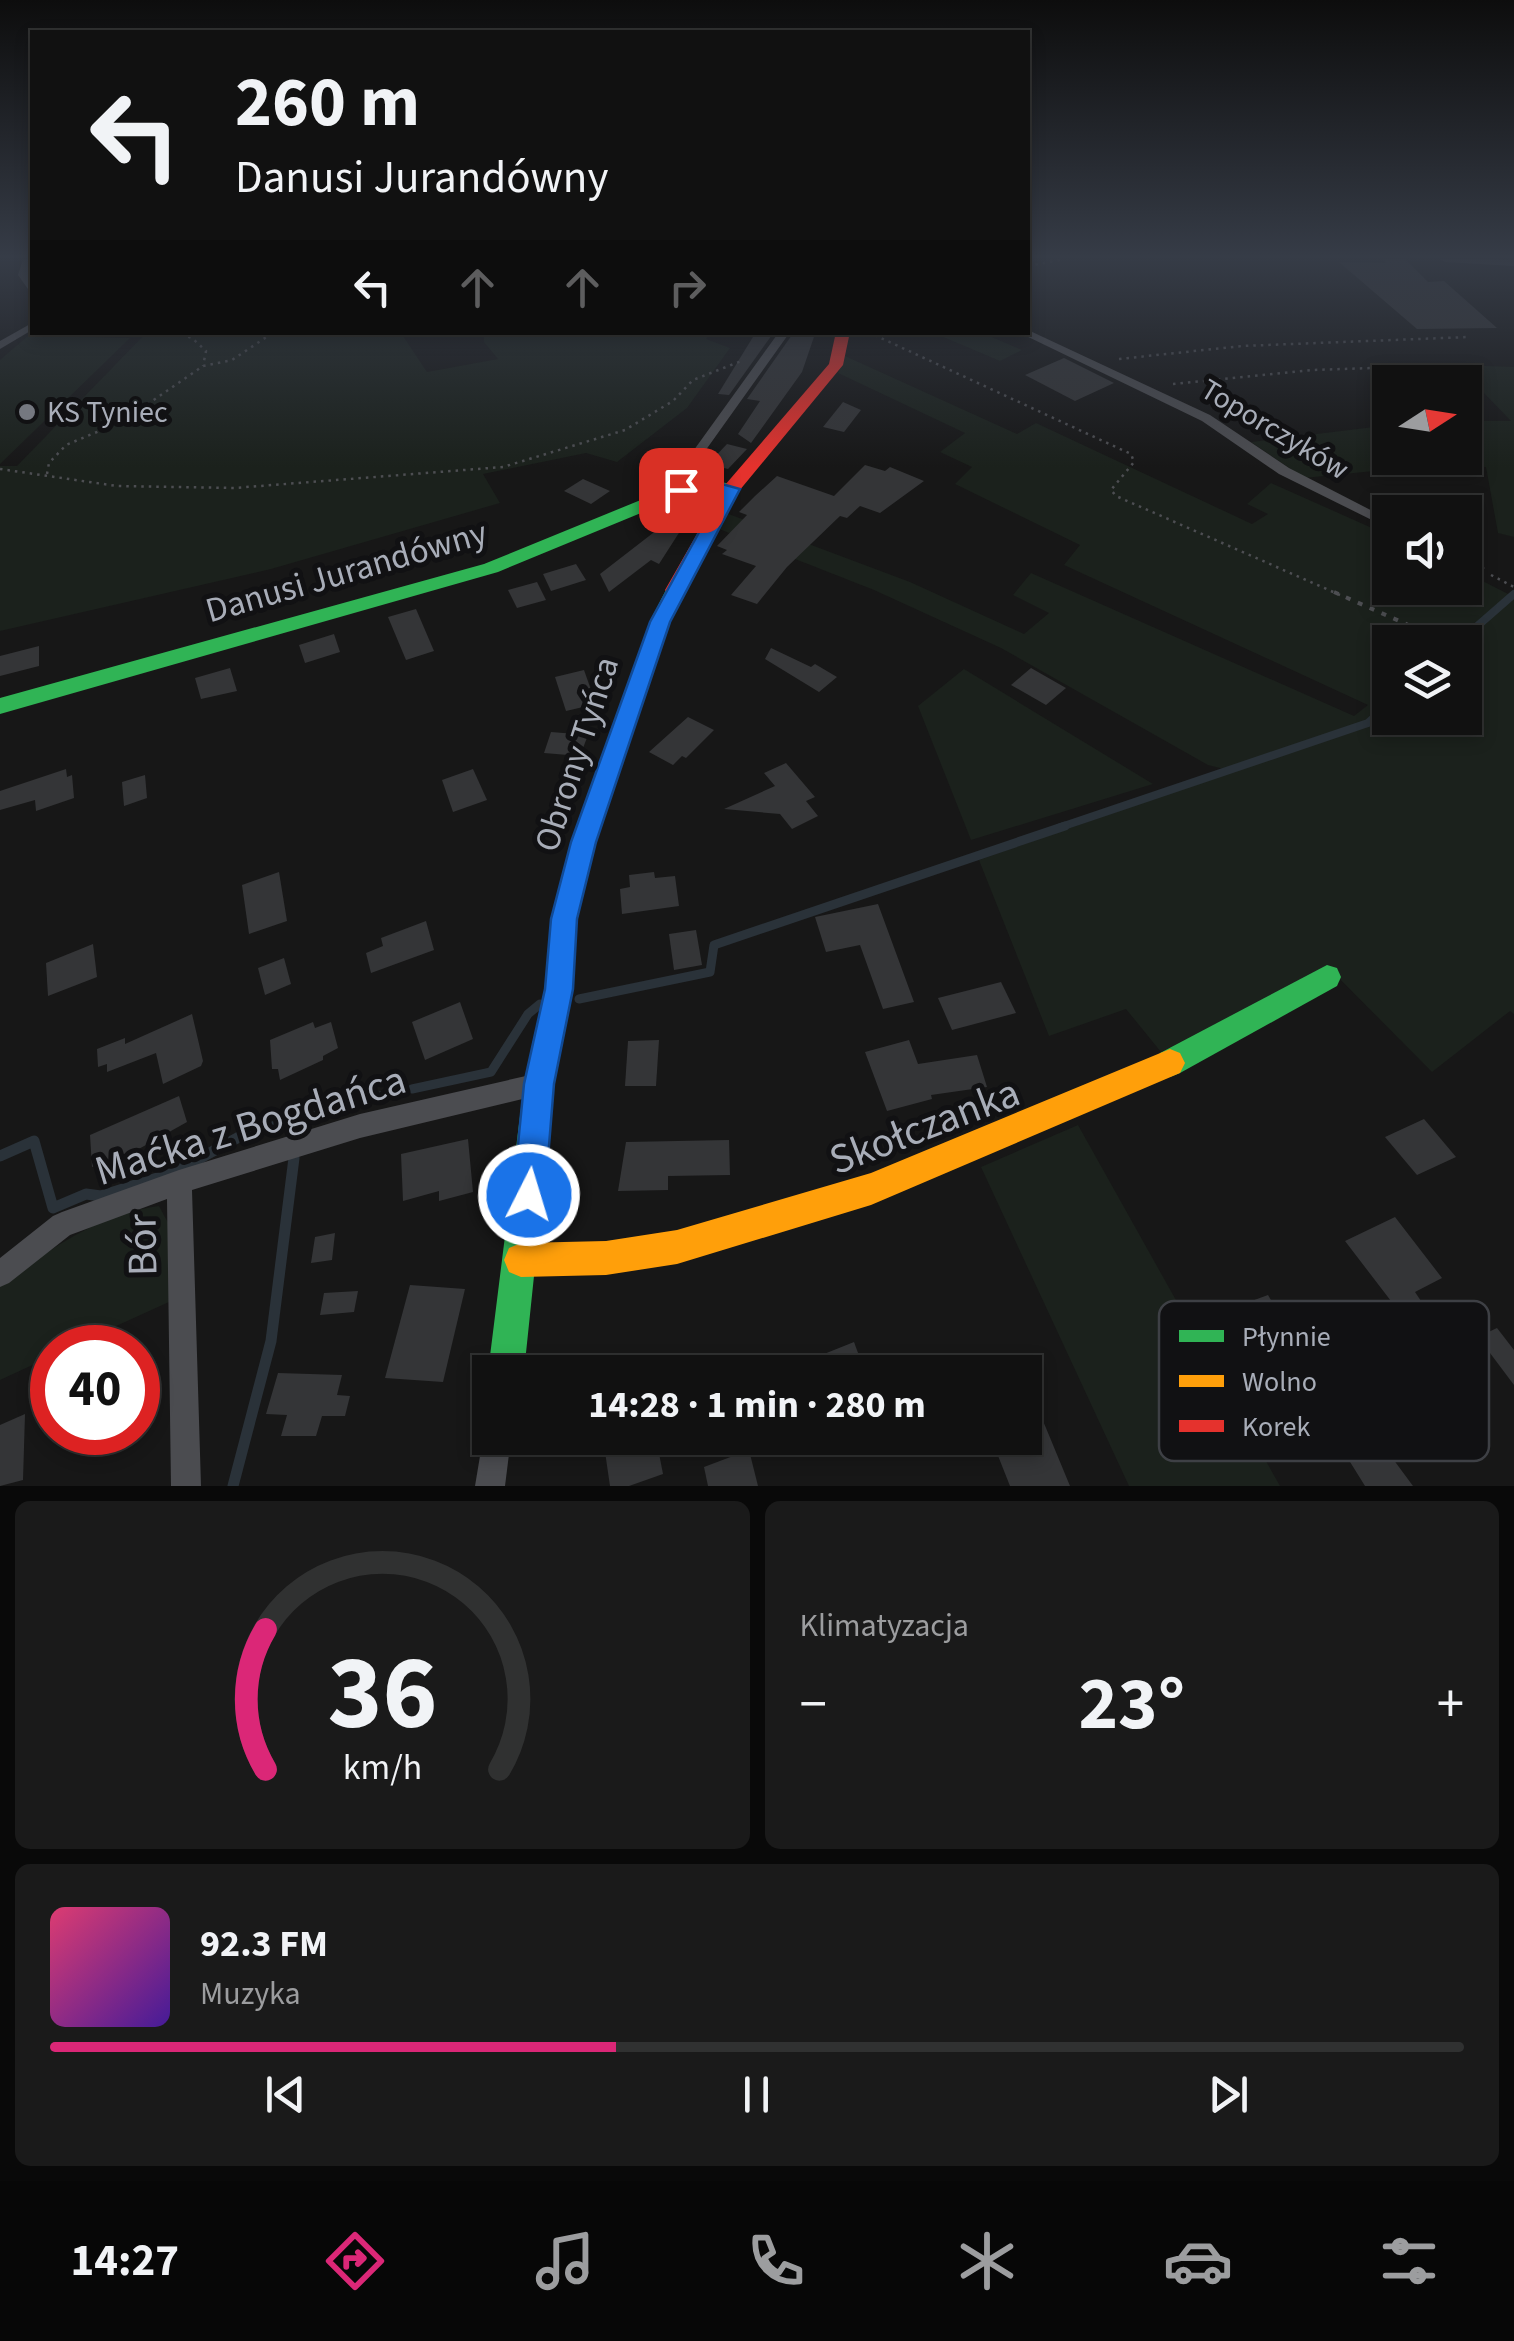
<!DOCTYPE html>
<html lang="pl">
<head>
<meta charset="utf-8">
<style>
  body { margin:0; font-family:"Source Sans 3",sans-serif; background:#1a1a1a; color:#f1f3f6; height:100vh; display:flex; flex-direction:column; font-size:38px; white-space:nowrap }
  * { box-sizing:border-box; margin:0 }
  p { font-size:32px; color:#9c9d9f }
  .icon { flex:none; width:55px; height:55px; fill:none; stroke:currentColor; stroke-width:2; stroke-linecap:round; stroke-linejoin:round }
  .map { position:relative; height:1486px; overflow:hidden }
  .drawer { display:flex; flex-direction:column; gap:15px; padding:15px; background:#090909; flex:1 }
  .drawer>* { flex:none }
  .banner { position:absolute; left:30px; top:30px; width:1000px; height:305px; border-radius:0px; box-shadow:0 5px 15px #0003,0 0 0 2px #303131; background:#111; color:#f1f3f6; overflow:hidden }
  .needle { width:65px; rotate:78deg }
  .tools { position:absolute; left:1372px; top:365px; display:grid; gap:20px }
  .tools a { display:grid; place-items:center; width:110px; height:110px; border-radius:0px; background:#111; box-shadow:0 5px 15px #0003,0 0 0 2px #303131; font-size:50px }
  .speed { position:absolute; left:30px; top:1325px; display:flex; gap:20px; font-size:50px; font-weight:700; text-align:center }
  .speed>* { display:grid; place-content:center; width:130px; height:130px; border-radius:50%; background:#111; box-shadow:0 5px 15px #0003,0 0 0 2px #303131; line-height:1 }
  .speed .limit { border:15px solid #d22; background:#fff; color:#111 }
  .pin { position:absolute; display:grid; place-items:center; width:85px; height:85px; color:#fff; margin:-42px; border-radius:20px; box-shadow:0 5px 15px #0006 }
  .me { position:absolute; width:110px; margin:-55px; rotate:5deg; stroke-linejoin:round; filter:drop-shadow(0 0 8px #0008) }
  .turn { display:flex; align-items:center; gap:35px; height:210px; padding:0 40px; font-size:45px }
  .turn .icon { width:130px; height:130px; stroke-width:2.5 }
  .turn b { display:block; font-size:70px; line-height:85px }
  .lanes { display:flex; align-items:center; height:95px; padding:0 40px; background:#0003; justify-content:center; gap:50px; direction:ltr }
  .lanes .off { opacity:.35 }
  .big { font-size:75px; font-weight:700; line-height:1.1 }
  .drawer .tile { flex:1; display:flex; flex-direction:column; justify-content:center; gap:15px; min-width:0; padding:0 35px; border-radius:15px; background:#1a1a1a }
  .drawer .dial { align-items:center; gap:0 }
  .dial svg { height:260px; overflow:visible; fill:none; stroke:#303131; stroke-width:7; stroke-linecap:round; text-anchor:middle }
  .dial text { fill:#f1f3f6; stroke:none }
  .song { display:flex; align-items:center; gap:30px }
  .cover { width:120px; height:120px; border-radius:15px; background:linear-gradient(135deg,hsl(340 70% 55%),hsl(260 70% 35%)) }
  .played { height:10px; border-radius:5px; background:linear-gradient(90deg,#db2777 40%,#303131 40%) }
  .keys { display:flex; justify-content:space-around; direction:ltr }
  .heat { display:flex; justify-content:space-between; align-items:center; font-size:55px; direction:ltr }
  .drawer .tiles { flex:1; display:grid; gap:15px; grid-template-columns:1fr 1fr }
  .tile:last-child { grid-column:span 2 }
  .trip { position:absolute; left:472px; top:1355px; width:570px; height:100px; border-radius:0px; background:#111; box-shadow:0 5px 15px #0003,0 0 0 2px #303131; font-weight:700; line-height:100px; text-align:center }
  .dock { display:flex; height:160px; justify-content:space-around; align-items:center; background:#070707; color:#9c9d9f }
  .dock .icon { width:70px; height:70px }
  .dock .on { color:#db2777 }
  .dock b { font-size:45px; color:#f1f3f6 }
  .map>svg:first-child { display:block }
  .green { fill:#1b211c; fill-rule:evenodd }
  .lines { fill:none; stroke-linecap:round; stroke-linejoin:round }
  .stream-far2 { stroke:#2a3239; stroke-width:8 }
  .stream-far1 { stroke:#2a3239; stroke-width:9 }
  .stream { stroke:#2a3239; stroke-width:11 }
  .building { fill:#343537 }
  .path-far1 { stroke:#4d4e52; stroke-width:2.5; stroke-dasharray:2.5 5; stroke-linecap:butt }
  .path { stroke:#4d4e52; stroke-width:4; stroke-dasharray:5 8; stroke-linecap:butt }
  .street { fill:#4b4c50; fill-rule:evenodd }
  .fast { fill:#30b455; fill-rule:evenodd }
  .slow { fill:#ff9f0a; fill-rule:evenodd }
  .jam { fill:#e5322d; fill-rule:evenodd }
  .route { fill:#1a73e8; stroke:#114b97; stroke-width:2.5 }
  .poi-dot { fill:#757880; stroke:#111113; stroke-width:4 }
  .labels { text-anchor:middle; stroke-width:10; stroke-linejoin:round; paint-order:stroke }
  .far-poi-label { font-size:30px; fill:#a8adb8; stroke:#111113; text-anchor:start }
  .far-street-label { font-size:30px; fill:#a8adb8; stroke:#111113 }
  .street-label { font-size:35px; fill:#a8adb8; stroke:#111113 }
  .near-street-label { font-size:42px; fill:#a8adb8; stroke:#111113 }
  .key { fill:#111113; stroke:#3e4045; stroke-width:2.5 }
  .key-label { font-size:28px; fill:#a8adb8 }
</style>
</head>
<body>
<div class="map">
<svg width="1514" height="1486" viewBox="0 0 1514 1486">
  <rect width="100%" height="100%" fill="#171717"/>
  <!-- green -->
  <g class="green">
    <polygon points="147,332 401,333 427,372 498,359 484,342 484,333 711,333 706,339 730,348 687,408 617,462 586,453 483,474 500,503 271,569 0,631 0,466 17,466"/>
    <polygon points="934,333 982,333 1022,350 1000,361"/>
    <polygon points="28,336 130,338 0,464 0,360"/>
    <path d="M845,356L1017,434L1036,423L1252,524L1268,514L1247,504L1271,483L1390,536V588H1465V572L1514,597V1014L1510,1011L1432,1072L1328,967L1161,1052L1126,1009L1049,1036L979,860L1232,771L1208,765L1001,648L874,590L714,527L726,513L910,582L1024,634L1049,613L1013,595L1031,573L1354,716L1368,705L1064,565L1080,545L955,484L972,467L940,452L965,433L838,373ZM1390,642H1465V718H1390Z"/>
    <polygon points="1457,365 1514,367 1514,537 1498,533 1486,467 1424,466 1304,478 1251,442 1390,425 1390,458 1465,458 1465,421 1511,421"/>
    <polygon points="964,669 1153,784 971,840 918,706"/>
    <polygon points="1078,1125 1280,1486 1129,1486 981,1167"/>
    <path d="M159,1206L173,1232L169,1302L70,1347L52,1348V1356L0,1380V1284C50,1251 98,1213 159,1206Z"/>
  </g>
  <g class="lines">
    <!-- stream-far2 -->
    <g class="stream-far2">
      <polyline points="1459,642 1514,594"/>
      <polyline points="1058,828 1368,723 1390,703"/>
    </g>
    <!-- stream-far1 -->
    <g class="stream-far1">
      <polyline points="579,999 710,972 714,945 1065,826"/>
      <polyline points="412,1089 491,1072 528,1014 540,1004"/>
      <polyline points="295,1121 387,1094"/>
    </g>
    <!-- stream -->
    <g class="stream">
      <polyline points="0,1156 34,1141 53,1208 86,1194 101,1196 173,1173 239,1137 303,1118"/>
      <polyline points="233,1486 271,1341 294,1158"/>
    </g>
  </g>
  <!-- building -->
  <g class="building">
    <polygon points="1383,259 1405,259 1428,282 1444,281 1497,328 1417,329 1339,262 1386,263"/>
    <polygon points="756,332 774,332 729,395 718,394"/>
    <polygon points="794,332 815,334 802,372 751,443 738,434 760,401 747,399"/>
    <polygon points="1064,358 1114,383 1075,401 1025,375"/>
    <polygon points="843,402 861,410 844,432 823,427"/>
    <polygon points="727,444 747,449 728,469 708,464"/>
    <polygon points="865,465 885,471 890,467 924,481 880,513 860,506 847,518 840,516 787,567 757,604 731,595 756,566 722,554 727,550 717,546 747,515 739,512 755,496 777,476 834,496"/>
    <polygon points="583,479 610,491 591,504 564,491"/>
    <polygon points="662,521 684,525 659,564 651,560 609,592 600,574 653,533"/>
    <polygon points="576,564 586,580 551,591 543,574"/>
    <polygon points="537,582 546,600 517,608 508,590"/>
    <polygon points="416,609 434,651 406,660 388,617"/>
    <polygon points="334,634 340,652 305,663 299,645"/>
    <polygon points="39,646 39,666 0,676 0,656"/>
    <polygon points="771,648 811,667 815,664 837,677 819,692 765,659"/>
    <polygon points="230,668 237,691 201,699 195,678"/>
    <polygon points="1031,668 1066,688 1046,705 1011,685"/>
    <polygon points="584,670 596,704 566,711 555,677"/>
    <polygon points="688,717 714,730 686,758 682,756 673,765 649,752"/>
    <polygon points="551,732 588,735 580,756 544,753"/>
    <polygon points="786,763 815,797 806,801 818,816 792,829 780,814 724,809 775,786 764,773"/>
    <polygon points="66,769 67,777 72,775 74,798 36,811 35,800 0,810 0,791"/>
    <polygon points="473,769 487,800 453,812 442,780"/>
    <polygon points="145,775 147,798 124,806 122,782"/>
    <polygon points="279,872 287,921 249,934 242,885"/>
    <polygon points="654,872 655,878 675,876 679,906 622,914 620,889 630,887 629,875"/>
    <polygon points="878,904 914,1002 883,1009 860,945 826,952 815,917"/>
    <polygon points="426,921 434,950 371,973 366,953 383,946 381,938"/>
    <polygon points="696,930 702,965 674,970 669,934"/>
    <polygon points="93,944 97,977 48,996 46,963"/>
    <polygon points="284,958 291,984 265,995 258,968"/>
    <polygon points="1001,982 1016,1013 952,1030 938,998"/>
    <polygon points="460,1002 473,1039 425,1060 412,1022"/>
    <polygon points="192,1014 203,1061 201,1066 163,1084 156,1053 107,1072 107,1064 98,1067 97,1049 125,1038 125,1044"/>
    <polygon points="313,1022 315,1028 331,1022 338,1048 323,1056 323,1060 280,1080 278,1069 272,1069 270,1040"/>
    <polygon points="659,1040 656,1086 625,1086 628,1041"/>
    <polygon points="909,1040 918,1064 977,1055 987,1087 931,1095 932,1099 887,1111 865,1052"/>
    <polygon points="179,1096 187,1122 128,1155 92,1167 90,1135"/>
    <polygon points="1424,1119 1456,1157 1417,1175 1385,1137"/>
    <polygon points="468,1139 473,1192 439,1201 439,1191 403,1201 401,1154"/>
    <polygon points="729,1140 730,1175 668,1176 668,1190 618,1191 626,1142"/>
    <polygon points="1395,1217 1442,1278 1415,1292 1425,1307 1404,1318 1345,1241"/>
    <polygon points="335,1233 332,1260 311,1263 315,1237"/>
    <polygon points="410,1285 465,1289 443,1382 385,1378"/>
    <polygon points="358,1291 354,1312 320,1315 324,1293"/>
    <polygon points="1268,1295 1280,1315 1310,1304 1332,1341 1260,1368 1227,1310"/>
    <polygon points="1497,1328 1514,1350 1514,1385 1478,1337"/>
    <polygon points="854,1342 865,1372 818,1372 814,1358"/>
    <polygon points="278,1373 342,1375 337,1395 350,1396 345,1416 322,1416 316,1436 281,1436 287,1415 266,1414"/>
    <polygon points="1025,1381 1046,1428 1070,1486 1010,1486 991,1438 1025,1438"/>
    <polygon points="25,1414 23,1480 0,1486 0,1425"/>
    <polygon points="603,1438 656,1438 663,1474 629,1486 610,1486"/>
    <polygon points="1381,1440 1396,1463 1413,1486 1365,1486 1347,1457"/>
    <polygon points="749,1450 758,1486 708,1486 704,1467"/>
  </g>
  <g class="lines">
    <!-- path-far1 -->
    <g class="path-far1">
      <polyline points="1028,266 1065,259"/>
      <polyline points="174,332 192,338 206,351 203,366"/>
      <polyline points="868,332 1131,454 1134,462 1111,490 1116,496 1340,595"/>
      <polyline points="1119,359 1242,346 1468,337"/>
      <polyline points="1173,384 1313,370 1403,367"/>
      <polyline points="0,469 117,486 234,488 503,467 625,430 673,401 693,380 744,360"/>
      <polyline points="47,474 49,463 66,445 123,421 203,366 232,360 274,332"/>
      <polyline points="1491,575 1514,587"/>
    </g>
    <!-- path -->
    <polyline class="path" points="1334,592 1415,628"/>
    <!-- street -->
    <g class="street">
      <polygon points="23,259 32,259 28,275 32,281 32,290 28,289 18,275"/>
      <polygon points="1440,259 1514,260 1514,266 1445,262"/>
      <polygon points="32,323 32,330 0,349 0,341"/>
      <polygon points="1028,330 1210,415 1289,468 1390,520 1390,529 1279,474 1202,421 1018,332 1028,332"/>
      <polygon points="779,332 790,332 698,461 711,484 704,488 699,487 686,461"/>
      <polygon points="1465,558 1485,568 1478,572 1465,568"/>
      <polygon points="539,1073 547,1076 551,1084 547,1092 539,1095 360,1138 192,1190 201,1486 171,1486 167,1199 70,1235 9,1283 0,1287 0,1258 53,1216 62,1212 179,1170 360,1114"/>
      <polygon points="490,1426 490,1438 511,1438 505,1486 475,1486 483,1438"/>
    </g>
    <!-- fast -->
    <g class="fast">
      <polygon points="704,479 737,485 740,489 731,494 704,489 687,494 498,572 0,714 0,698 484,564 675,486"/>
      <polygon points="675,584 685,590 670,621 595,842 577,919 573,989 554,1084 524,1372 490,1372 490,1376 488,1372 524,1084 545,989 551,919 571,842 650,621 668,586"/>
      <polygon points="1327,965 1337,968 1341,977 1337,986 1180,1073 1170,1077 1160,1073 1155,1063 1160,1053"/>
    </g>
    <!-- slow -->
    <polygon class="slow" points="1170,1049 1180,1053 1185,1063 1180,1073 871,1205 677,1264 606,1275 521,1277 509,1272 504,1260 509,1248 521,1243 606,1241 677,1230 871,1173"/>
    <!-- jam -->
    <polygon class="jam" points="836,332 850,332 843,365 739,491 682,594 668,594 665,590 725,485 829,364"/>
  </g>
  <!-- sky -->
  <linearGradient id="sky" x2="0" y2="1"><stop stop-color="#0d0d0d"/><stop offset="0.55" stop-color="#363c47"/><stop offset="1" stop-color="#363c47" stop-opacity="0"/></linearGradient>
  <rect width="1514" height="467" fill="url(#sky)"/>
  <!-- route -->
  <polygon class="route" points="704,479 740,489 670,622 596,842 577,919 573,989 554,1084 545,1195 540,1206 529,1211 517,1206 513,1195 524,1084 545,989 551,919 571,842 650,622 721,492 704,489 681,495 672,490"/>
  <!-- markers -->
  <circle class="poi-dot" cx="27" cy="412" r="10"/>
  <g class="labels">
    <!-- far-poi labels -->
    <g class="far-poi-label">
      <text x="47" y="422">KS Tyniec</text>
    </g>
    <!-- far-street labels -->
    <g class="far-street-label">
      <text transform="translate(1275 429) rotate(31)" y="10">Toporczyków</text>
    </g>
    <!-- street labels -->
    <g class="street-label">
      <text transform="translate(346 571) rotate(-16)" y="12">Danusi Jurandówny</text>
      <text transform="translate(576 754) rotate(-72)" y="12">Obrony Tyńca</text>
    </g>
    <!-- near-street labels -->
    <g class="near-street-label">
      <text transform="translate(250 1124) rotate(-17)" y="15">Maćka z Bogdańca</text>
      <text transform="translate(924 1125) rotate(-21)" y="15">Skołczanka</text>
      <text transform="translate(141 1245) rotate(-91)" y="15">Bór</text>
    </g>
  </g>
  <!-- legend -->
  <rect x="1159" y="1301" width="330" height="160" rx="15" class="key"/>
  <rect x="1179" y="1330" width="45" height="12" fill="#30b455"/>
  <rect x="1179" y="1375" width="45" height="12" fill="#ff9f0a"/>
  <rect x="1179" y="1420" width="45" height="12" fill="#e5322d"/>
  <g class="key-label">
    <text x="1242" y="1346">Płynnie</text>
    <text x="1242" y="1391">Wolno</text>
    <text x="1242" y="1436">Korek</text>
  </g>
</svg>
<div class="tools">
<a><svg class="needle" viewBox="-14 -14 28 28"><path d="M0-13l5 13h-10z" fill="#e53935"/><path d="M0 13l5-13h-10z" fill="#9c9d9f"/></svg></a>
<a><svg class="icon" aria-label="sound" viewBox="0 0 24 24"><path d="M4 9h4l5-4v14l-5-4H4zM17 9q2 3 0 6"/></svg></a>
<a><svg class="icon" aria-label="layers" viewBox="0 0 24 24"><path d="M12 4l9 5-9 5-9-5zM3 14l9 5 9-5"/></svg></a>
</div>
<div class="speed"><div class="limit">40</div></div>
<div class="pin" style="left:681px;top:490px;background:#d93025"><svg class="icon" aria-label="arrive" viewBox="0 0 24 24"><path d="M6 21V4h12l-3 4 3 4H6"/></svg></div>
<svg class="me" style="left:529px;top:1195px" viewBox="-20 -20 40 40"><circle r="17" fill="#1a73e8" stroke="#fff" stroke-width="3"/><path d="M0-11L8 9 0 5-8 9z" fill="#fff"/></svg>
<div class="trip">14:28 · 1 min · 280 m</div>
<div class="banner">
<div class="turn"><svg class="icon" aria-label="left" viewBox="0 0 24 24"><path d="M17 20v-9H6M10 6l-5 5 5 5"/></svg><div><b>260 m</b>Danusi Jurandówny</div></div>
<div class="lanes"><svg class="icon" aria-label="left" viewBox="0 0 24 24"><path d="M17 20v-9H6M10 6l-5 5 5 5"/></svg><svg class="icon off" aria-label="ahead" viewBox="0 0 24 24"><path d="M12 20V5M6 11l6-6 6 6"/></svg><svg class="icon off" aria-label="ahead" viewBox="0 0 24 24"><path d="M12 20V5M6 11l6-6 6 6"/></svg><svg class="icon off" aria-label="right" viewBox="0 0 24 24"><path d="M7 20v-9h11M14 6l5 5-5 5"/></svg></div>
</div>
</div>
<section class="drawer">
<div class="tiles">
<div class="tile dial"><svg viewBox="0 0 100 80">
<path d="M14 69A42 42 0 1 1 86 69"/>
<path d="M14 69A42 42 0 0 1 14 26" stroke="#db2777"/>
<text x="50" y="56" font-size="32" font-weight="700">36</text>
<text x="50" y="72" font-size="11">km/h</text>
</svg></div>
<div class="tile"><p>Klimatyzacja</p>
<div class="heat"><a>−</a><b class="big">23°</b><a>+</a></div>
</div>
<div class="tile">
<div class="song"><i class="cover"></i><div><b>92.3 FM</b><p>Muzyka</p></div></div>
<div class="played"></div>
<div class="keys"><svg class="icon" aria-label="previous" viewBox="0 0 24 24"><path d="M18 5L8 12l10 7zM5 5v14"/></svg><svg class="icon" aria-label="pause" viewBox="0 0 24 24"><path d="M8 5v14M16 5v14"/></svg><svg class="icon" aria-label="next" viewBox="0 0 24 24"><path d="M6 5l10 7-10 7zM19 5v14"/></svg></div>
</div>
</div>
</section>
<nav class="dock">
<b>14:27</b>
<svg class="icon on" aria-label="directions" viewBox="0 0 24 24"><path d="M12 3l9 9-9 9-9-9zM9 14v-3h6M13 9l2 2-2 2"/></svg>
<svg class="icon" aria-label="music" viewBox="0 0 24 24"><path d="M9 18V5l10-2v13"/><circle cx="6" cy="18" r="3"/><circle cx="16" cy="16" r="3"/></svg>
<svg class="icon" aria-label="phone" viewBox="0 0 24 24"><path d="M5 4h4l2 5-3 2q2 4 5 5l2-3 5 2v4C11 20 4 13 5 4z"/></svg>
<svg class="icon" aria-label="climate" viewBox="0 0 24 24"><path d="M12 3v18M4 7l16 10M4 17L20 7"/></svg>
<svg class="icon" aria-label="car" viewBox="0 0 24 24"><path d="M5 17H2v-5l4-1 3-4h7l3 4 3 1v5h-3M9 17h6M6 11h13"/><circle cx="7" cy="17" r="2"/><circle cx="17" cy="17" r="2"/></svg>
<svg class="icon" aria-label="filters" viewBox="0 0 24 24"><path d="M4 7h16M4 17h16"/><circle cx="9" cy="7" r="2"/><circle cx="15" cy="17" r="2"/></svg>
</nav>
</body>
</html>
